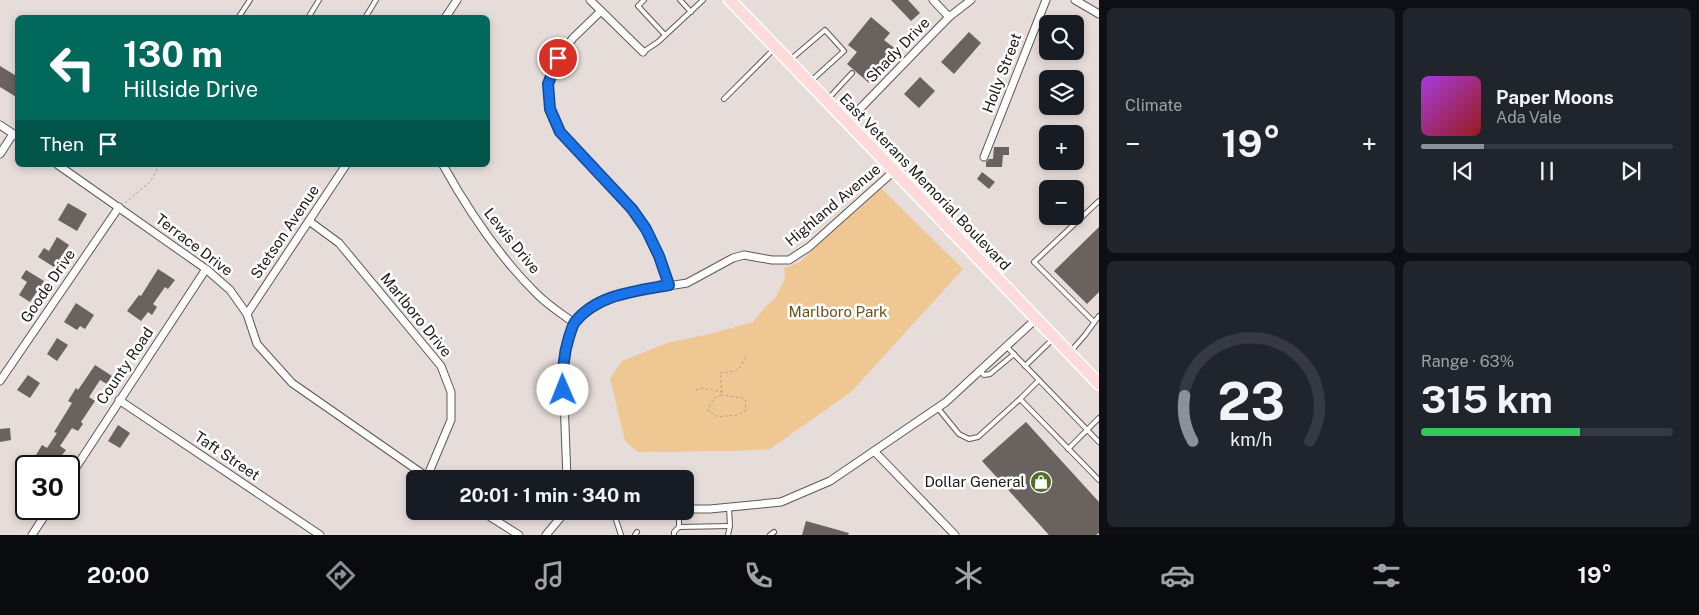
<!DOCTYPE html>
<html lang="en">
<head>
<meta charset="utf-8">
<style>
  body { margin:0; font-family:"Public Sans",sans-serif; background:#20242c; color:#f1f3f6; height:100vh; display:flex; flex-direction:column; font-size:19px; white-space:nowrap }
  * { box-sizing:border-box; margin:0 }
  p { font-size:16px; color:#9ea1a6 }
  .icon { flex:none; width:28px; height:28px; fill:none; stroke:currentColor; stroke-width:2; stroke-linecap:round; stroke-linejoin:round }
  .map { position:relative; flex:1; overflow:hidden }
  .sheet { display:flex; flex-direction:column; gap:8px; padding:8px; background:#0d0f14; width:600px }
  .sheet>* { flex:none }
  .banner { position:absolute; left:15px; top:15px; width:475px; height:152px; border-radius:8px; box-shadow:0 2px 8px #0003; background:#00695c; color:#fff; overflow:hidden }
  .fabs { position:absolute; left:1039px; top:15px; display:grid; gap:10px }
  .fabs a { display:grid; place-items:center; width:45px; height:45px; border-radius:8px; background:#171b24; box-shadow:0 2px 8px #0003; font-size:25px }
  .speed { position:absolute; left:15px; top:455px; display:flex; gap:10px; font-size:25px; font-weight:700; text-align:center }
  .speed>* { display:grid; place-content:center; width:65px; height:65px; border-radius:50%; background:#171b24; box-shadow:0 2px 8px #0003; line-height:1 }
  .speed .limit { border:2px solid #111; border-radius:8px; background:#fff; color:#111 }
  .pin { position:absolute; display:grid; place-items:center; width:42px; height:42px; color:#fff; margin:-21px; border:2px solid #fff; border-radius:50%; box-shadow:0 1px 5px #0007 }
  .me { position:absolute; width:55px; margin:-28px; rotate:359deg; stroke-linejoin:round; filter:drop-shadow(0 0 4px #0008) }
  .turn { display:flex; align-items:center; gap:18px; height:105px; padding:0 25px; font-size:22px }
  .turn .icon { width:65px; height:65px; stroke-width:2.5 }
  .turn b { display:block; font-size:35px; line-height:42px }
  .then { display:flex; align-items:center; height:48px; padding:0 25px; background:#0003; gap:10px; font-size:19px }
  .big { font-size:38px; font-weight:700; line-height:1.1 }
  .sheet .tile { flex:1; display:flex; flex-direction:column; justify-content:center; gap:8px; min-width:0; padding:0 18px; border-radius:8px; background:#20242c }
  .sheet .dial { align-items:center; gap:0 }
  .dial svg { height:130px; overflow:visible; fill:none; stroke:#363941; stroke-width:7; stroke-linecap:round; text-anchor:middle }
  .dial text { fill:#f1f3f6; stroke:none }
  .song { display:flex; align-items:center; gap:15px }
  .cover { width:60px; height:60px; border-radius:8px; background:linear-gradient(135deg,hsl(280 70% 55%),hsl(0 70% 35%)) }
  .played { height:5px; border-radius:2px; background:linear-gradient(90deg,#8c9099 25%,#363941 25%) }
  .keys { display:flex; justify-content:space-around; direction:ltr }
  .heat { display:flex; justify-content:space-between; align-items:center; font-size:28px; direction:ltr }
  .charge { height:8px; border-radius:4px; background:linear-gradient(90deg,#34c759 63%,#363941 0) }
  .sheet .tiles { flex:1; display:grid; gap:8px; grid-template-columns:repeat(2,1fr) }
  .trip { position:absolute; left:406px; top:470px; width:288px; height:50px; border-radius:8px; background:#171b24; box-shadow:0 2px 8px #0003; font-weight:700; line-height:50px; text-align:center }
  .tabs { display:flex; height:80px; justify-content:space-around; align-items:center; background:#090b0e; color:#9ea1a6 }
  .tabs .icon { width:35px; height:35px }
  .tabs .current { color:#8c9099 }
  .tabs b { font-size:22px; color:#f1f3f6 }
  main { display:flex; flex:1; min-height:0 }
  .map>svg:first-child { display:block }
  .green { fill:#eec793 }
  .building { fill:#69625e }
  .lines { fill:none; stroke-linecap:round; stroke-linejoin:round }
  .lane-casing { stroke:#605855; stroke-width:6 }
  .street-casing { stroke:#605855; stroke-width:9 }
  .primary-casing { stroke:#fff; stroke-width:14 }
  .path { stroke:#a79f9d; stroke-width:1; stroke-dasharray:2.5 2.5; stroke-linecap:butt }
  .lane { stroke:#fff; stroke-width:4 }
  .street { stroke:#fff; stroke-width:7 }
  .primary { stroke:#fddbda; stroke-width:11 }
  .route-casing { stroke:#114b97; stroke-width:12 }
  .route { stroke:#1a73e8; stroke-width:9 }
  .labels { text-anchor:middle; stroke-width:5; stroke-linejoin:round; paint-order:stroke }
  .street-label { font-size:15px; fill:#1c1918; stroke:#fff }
  .park-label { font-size:15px; fill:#71501e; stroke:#fff }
  .poi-label { font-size:15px; fill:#1c1918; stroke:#fff; text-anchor:end }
</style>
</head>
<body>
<main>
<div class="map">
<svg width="1099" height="535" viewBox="0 0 1099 535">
  <rect width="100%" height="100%" fill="#e6dcd9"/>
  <!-- green -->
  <polygon class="green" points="878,185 963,269 851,392 770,449 735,451 638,452 625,441 610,378 622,361 667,343 714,333 753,322 767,305 775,299 785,278 784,268 800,262"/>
  <!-- building -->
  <g class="building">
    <polygon points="891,0 908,0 920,13 911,21"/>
    <polygon points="871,17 890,33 884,40 897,50 869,83 847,64 857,52 848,45"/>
    <polygon points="969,32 981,43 954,74 941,62"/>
    <polygon points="0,66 18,77 18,98 0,87"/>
    <polygon points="920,77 935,91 919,108 904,94"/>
    <polygon points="994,147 1009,147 1009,155 1003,155 1002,167 986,167 986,162 989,159 993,159"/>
    <polygon points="982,172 995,182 989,189 977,179"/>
    <polygon points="68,203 87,214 77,231 58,220"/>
    <polygon points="1099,227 1099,292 1087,304 1054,271"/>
    <polygon points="57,237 69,245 54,267 38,257 44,248 49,251"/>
    <polygon points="158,269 175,280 168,289 165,287 153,304 157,307 152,315 148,312 141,321 127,311 139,295 141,296"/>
    <polygon points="26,270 44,281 30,302 19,295 27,282 21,278"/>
    <polygon points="76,303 94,315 85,329 80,326 77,330 64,322"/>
    <polygon points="57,338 68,345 57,361 47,354"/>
    <polygon points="95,365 112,376 107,384 100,380 89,397 95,401 81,422 83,424 78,431 72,428 60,446 66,450 59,459 55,457 50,464 36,455 42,445 47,448 57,433 54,432 72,403 68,401 76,388 78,390"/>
    <polygon points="28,375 40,383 30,398 17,390"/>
    <polygon points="1026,422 1099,502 1099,533 1096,535 1049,535 982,461"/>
    <polygon points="118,425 130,433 120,448 108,441"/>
    <polygon points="10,428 11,440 0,442 0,429"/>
    <polygon points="806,521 849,533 848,535 802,535"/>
  </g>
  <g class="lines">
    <!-- lane casing -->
    <g class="lane-casing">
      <g id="lane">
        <polyline points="644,0 638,6 665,35"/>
        <polyline points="680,0 691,12"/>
        <polyline points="238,18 250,0"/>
        <polyline points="308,18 319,0"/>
        <polyline points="365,18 376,0"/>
        <polyline points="643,52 658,42 703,0"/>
        <polyline points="790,60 825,30 844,51 811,81"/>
        <polyline points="724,99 774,49"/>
        <polyline points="828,99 852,73"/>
        <polyline points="1094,322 1034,262 1099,201"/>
        <polyline points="1007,347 1099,442"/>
        <polyline points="1071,351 1085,335 1099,316"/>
        <polyline points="1025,366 1053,339"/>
        <polyline points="980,371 984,375 990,374 1014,354"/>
        <polyline points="1020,399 1039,380"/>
        <polyline points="937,407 959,434 969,439 978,437 1020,399 1099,480"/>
        <polyline points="1068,449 1099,418"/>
        <polyline points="613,511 621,535"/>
        <polyline points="679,527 730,526"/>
        <polyline points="635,535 637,532"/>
        <polyline points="674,535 674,532 679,527 679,511"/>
        <polyline points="728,535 730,526 729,507"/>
        <polyline points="770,535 774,532"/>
      </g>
    </g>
    <!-- street casing -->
    <g class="street-casing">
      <g id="street">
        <polyline points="590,0 643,52"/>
        <polyline points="933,0 949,17"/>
        <polyline points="1075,0 1099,14"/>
        <polyline points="601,11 573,38 558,58 548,84 550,109 560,132 632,209 646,229 659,256 669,285"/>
        <polyline points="445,18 457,0"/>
        <polyline points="847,122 949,17 971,0"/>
        <polyline points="0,125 18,137"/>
        <polyline points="0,154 13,134"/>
        <polyline points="984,157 1046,0"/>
        <polyline points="58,165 206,269 230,290 247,314 257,344 292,383 430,479"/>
        <path d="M443,165C468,210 501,259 538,295C548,305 562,314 574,323"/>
        <polyline points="309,221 339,243 441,366 451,392 451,420 427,477"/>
        <polyline points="247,314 346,165"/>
        <polyline points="0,381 119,207"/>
        <polyline points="119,400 320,535"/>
        <polyline points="874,451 955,535"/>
        <polyline points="69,478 206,269"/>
        <polyline points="567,479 563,372 564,354 574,323 587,312 603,301 625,293 687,283 733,258 744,255 772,260 789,260 809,247 894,171"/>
        <polyline points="685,509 710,509 781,502 830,481 946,402 1036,319"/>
        <polyline points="481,511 519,535"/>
        <polyline points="32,535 49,509"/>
        <polyline points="546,535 566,511"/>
      </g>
    </g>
    <!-- primary casing -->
    <g class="primary-casing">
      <polyline id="primary" points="730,0 1099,384"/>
    </g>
    <!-- path -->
    <g class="path">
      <polyline points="125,203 151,181 159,165"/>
      <polyline points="696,390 702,388 722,392"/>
      <path d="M721,395L742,398L746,401L745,411C737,417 728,415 718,417L708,410L714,398L721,395L722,393L720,373C742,370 736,373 747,355"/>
    </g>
    <!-- lane -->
    <use href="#lane" class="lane"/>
    <!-- street -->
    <use href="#street" class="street"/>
    <!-- primary -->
    <use href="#primary" class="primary"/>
  </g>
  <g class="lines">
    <!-- route casing -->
    <g class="route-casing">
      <path id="route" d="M558,58L548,84L550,109L560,132L632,209L646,229L659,256L669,285C637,291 597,294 575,322C572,326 571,332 569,337C563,356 563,370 563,390"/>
    </g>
    <!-- route -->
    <use href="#route" class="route"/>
  </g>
  <!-- icons -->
  <defs>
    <g id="shop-disc" transform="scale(1.125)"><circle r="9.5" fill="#516f24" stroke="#fff"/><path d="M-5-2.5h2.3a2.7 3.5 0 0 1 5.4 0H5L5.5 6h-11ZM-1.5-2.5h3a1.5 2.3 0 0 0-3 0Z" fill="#fff"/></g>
  </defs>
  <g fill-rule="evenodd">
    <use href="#shop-disc" x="1041" y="482"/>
  </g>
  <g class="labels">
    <!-- street labels -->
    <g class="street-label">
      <text transform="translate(898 50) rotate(-46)" y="5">Shady Drive</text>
      <text transform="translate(1002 73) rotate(-69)" y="5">Holly Street</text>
      <text transform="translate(925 182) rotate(46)" y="5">East Veterans Memorial Boulevard</text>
      <text transform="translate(833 205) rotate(-40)" y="5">Highland Avenue</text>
      <text transform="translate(285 232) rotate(-56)" y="5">Stetson Avenue</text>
      <text transform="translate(512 241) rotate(51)" y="5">Lewis Drive</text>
      <text transform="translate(194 245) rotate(37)" y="5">Terrace Drive</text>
      <text transform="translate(48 286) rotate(-56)" y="5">Goode Drive</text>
      <text transform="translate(416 315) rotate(51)" y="5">Marlboro Drive</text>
      <text transform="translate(125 366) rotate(-56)" y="5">County Road</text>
      <text transform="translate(227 456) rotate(34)" y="5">Taft Street</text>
    </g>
    <!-- park labels -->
    <g class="park-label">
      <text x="838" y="317">Marlboro Park</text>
    </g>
    <!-- poi labels -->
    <g class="poi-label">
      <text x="1025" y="487">Dollar General</text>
    </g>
  </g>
</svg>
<div class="fabs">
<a><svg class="icon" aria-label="search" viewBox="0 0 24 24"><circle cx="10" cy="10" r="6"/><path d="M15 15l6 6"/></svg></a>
<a><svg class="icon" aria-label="layers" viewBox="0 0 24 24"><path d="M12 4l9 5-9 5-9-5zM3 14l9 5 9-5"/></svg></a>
<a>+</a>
<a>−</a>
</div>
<div class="speed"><div class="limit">30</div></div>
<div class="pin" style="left:558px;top:58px;background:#d93025"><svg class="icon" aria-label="arrive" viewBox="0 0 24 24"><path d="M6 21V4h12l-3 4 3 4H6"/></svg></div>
<svg class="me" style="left:563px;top:390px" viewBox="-20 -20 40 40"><circle r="19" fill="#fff"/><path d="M0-13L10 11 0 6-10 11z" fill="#1a73e8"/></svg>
<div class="trip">20:01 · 1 min · 340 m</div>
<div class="banner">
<div class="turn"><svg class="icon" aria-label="left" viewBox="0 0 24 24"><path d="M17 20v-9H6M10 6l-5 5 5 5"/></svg><div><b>130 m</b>Hillside Drive</div></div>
<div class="then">Then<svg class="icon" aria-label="arrive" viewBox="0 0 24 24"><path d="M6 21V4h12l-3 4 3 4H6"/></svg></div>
</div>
</div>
<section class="sheet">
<div class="tiles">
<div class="tile"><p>Climate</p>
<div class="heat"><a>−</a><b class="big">19°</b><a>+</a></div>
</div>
<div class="tile">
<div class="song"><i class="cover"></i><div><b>Paper Moons</b><p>Ada Vale</p></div></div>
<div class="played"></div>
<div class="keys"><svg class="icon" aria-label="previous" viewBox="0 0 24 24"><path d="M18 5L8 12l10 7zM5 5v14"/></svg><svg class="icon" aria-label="pause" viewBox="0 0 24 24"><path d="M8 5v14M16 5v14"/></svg><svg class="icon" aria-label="next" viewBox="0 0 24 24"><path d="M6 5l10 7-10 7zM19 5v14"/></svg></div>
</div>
<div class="tile dial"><svg viewBox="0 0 100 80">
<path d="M14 69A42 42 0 1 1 86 69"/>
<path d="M14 69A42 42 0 0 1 9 41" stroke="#8c9099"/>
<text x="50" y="56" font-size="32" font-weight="700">23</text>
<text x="50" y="72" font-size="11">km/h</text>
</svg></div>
<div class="tile"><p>Range · 63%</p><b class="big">315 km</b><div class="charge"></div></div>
</div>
</section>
</main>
<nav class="tabs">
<b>20:00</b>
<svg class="icon current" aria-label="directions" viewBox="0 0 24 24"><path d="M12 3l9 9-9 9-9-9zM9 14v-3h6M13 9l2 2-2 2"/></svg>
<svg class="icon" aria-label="music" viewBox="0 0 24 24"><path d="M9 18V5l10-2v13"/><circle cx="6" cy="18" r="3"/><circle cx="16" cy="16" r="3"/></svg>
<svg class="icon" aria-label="phone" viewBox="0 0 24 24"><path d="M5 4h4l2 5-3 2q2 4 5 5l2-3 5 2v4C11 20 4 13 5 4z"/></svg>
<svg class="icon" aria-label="climate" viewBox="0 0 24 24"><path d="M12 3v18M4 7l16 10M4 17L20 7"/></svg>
<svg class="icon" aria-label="car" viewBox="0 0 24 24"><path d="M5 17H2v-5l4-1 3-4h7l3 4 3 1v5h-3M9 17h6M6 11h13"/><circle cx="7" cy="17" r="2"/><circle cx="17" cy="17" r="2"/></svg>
<svg class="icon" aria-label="filters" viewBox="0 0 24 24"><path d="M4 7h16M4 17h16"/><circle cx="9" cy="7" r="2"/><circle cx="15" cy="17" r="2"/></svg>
<b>19°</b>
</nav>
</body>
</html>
